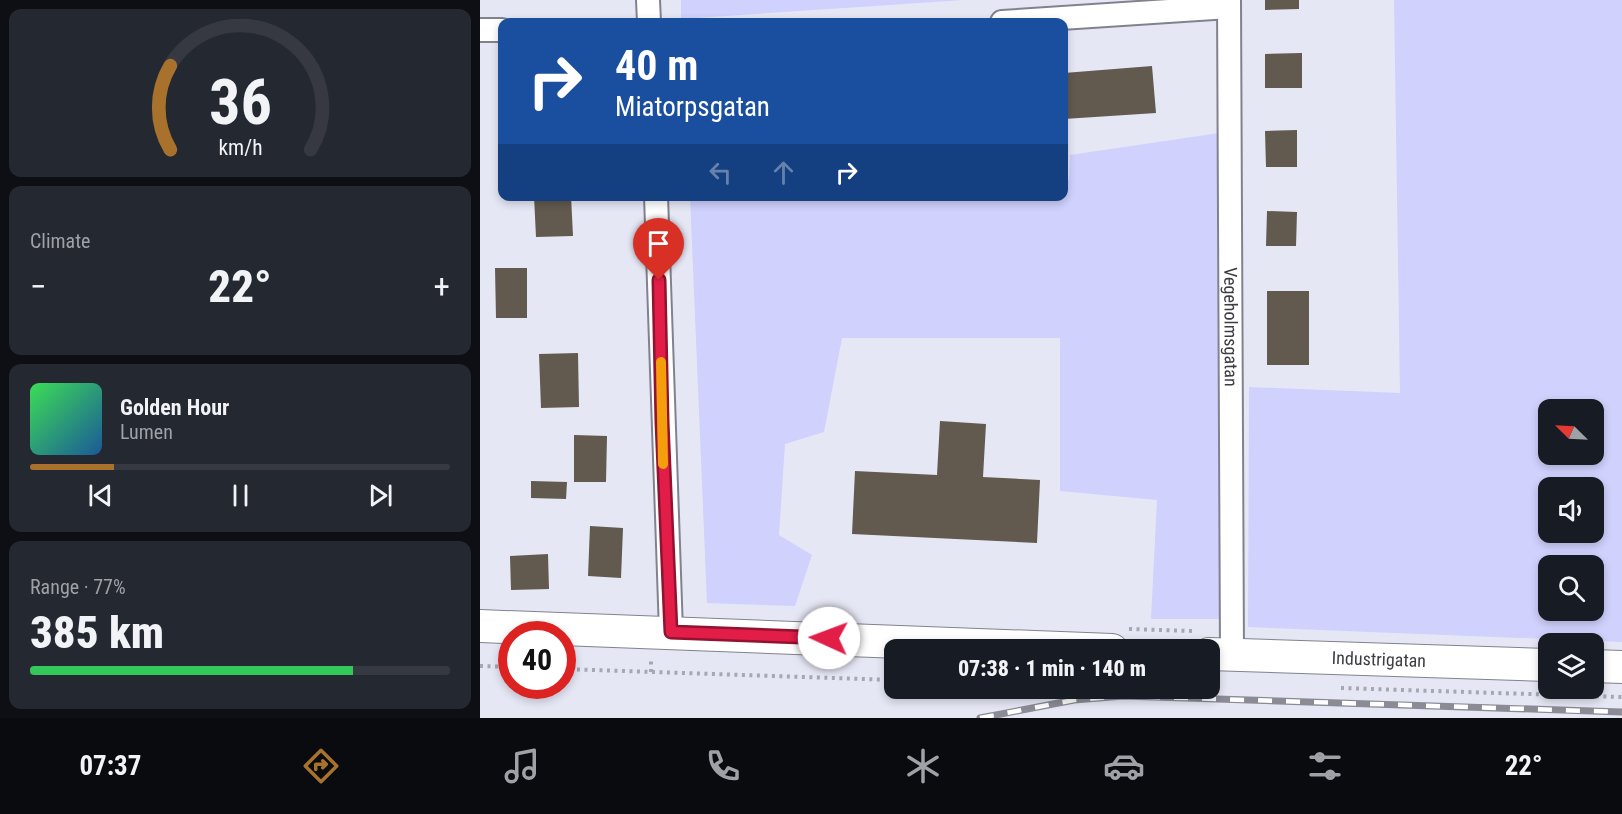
<!DOCTYPE html>
<html lang="en">
<head>
<meta charset="utf-8">
<style>
  body { margin:0; font-family:"Roboto Condensed",sans-serif; background:#242831; color:#f1f3f6; height:100vh; display:flex; flex-direction:column; font-size:22px; white-space:nowrap }
  * { box-sizing:border-box; margin:0 }
  p { font-size:20px; color:#9ea1a6 }
  .icon { flex:none; width:33px; height:33px; fill:none; stroke:currentColor; stroke-width:2; stroke-linecap:round; stroke-linejoin:round }
  .map { position:relative; flex:1; overflow:hidden }
  .details { display:flex; flex-direction:column; gap:9px; padding:9px; background:#0d0f14; width:480px }
  .details>* { flex:none }
  .hud { position:absolute; left:18px; top:18px; width:570px; height:183px; border-radius:12px; box-shadow:0 3px 9px #0003; background:#1a4fa0; color:#fff; overflow:hidden }
  .needle { width:39px; rotate:294deg }
  .buttons { position:absolute; left:1058px; top:399px; display:grid; gap:12px }
  .buttons a { display:grid; place-items:center; width:66px; height:66px; border-radius:12px; background:#171b24; box-shadow:0 3px 9px #0003; font-size:30px }
  .speed { position:absolute; left:18px; top:621px; display:flex; gap:12px; font-size:30px; font-weight:700; text-align:center }
  .speed>* { display:grid; place-content:center; width:78px; height:78px; border-radius:50%; background:#171b24; box-shadow:0 3px 9px #0003; line-height:1 }
  .speed .limit { border:9px solid #d22; background:#fff; color:#111 }
  .pin { position:absolute; display:grid; place-items:center; width:51px; height:51px; color:#fff; margin:-62px -26px; border-radius:50% 50% 50% 0; rotate:-45deg; box-shadow:0 0 6px #0007 }
  .pin .icon { rotate:45deg }
  .me { position:absolute; width:66px; margin:-33px; rotate:272deg; stroke-linejoin:round; filter:drop-shadow(0 0 4px #0008) }
  .turn { display:flex; align-items:center; gap:21px; height:126px; padding:0 18px; font-size:27px }
  .turn .icon { width:78px; height:78px; stroke-width:2.5 }
  .turn b { display:block; font-size:42px; line-height:51px }
  .lanes { display:flex; align-items:center; height:57px; padding:0 18px; background:#0003; justify-content:center; gap:30px; direction:ltr }
  .lanes .off { opacity:.35 }
  .big { font-size:45px; font-weight:800; line-height:1.1 }
  .details .widget { flex:1; display:flex; flex-direction:column; justify-content:center; gap:9px; min-width:0; padding:0 21px; border-radius:12px; background:#242831 }
  .details .dial { align-items:center; gap:0 }
  .dial svg { height:156px; overflow:visible; fill:none; stroke:#363941; stroke-width:7; stroke-linecap:round; text-anchor:middle }
  .dial text { fill:#f1f3f6; stroke:none }
  .song { display:flex; align-items:center; gap:18px }
  .cover { width:72px; height:72px; border-radius:9px; background:linear-gradient(135deg,hsl(130 70% 55%),hsl(210 70% 35%)) }
  .played { height:6px; border-radius:3px; background:linear-gradient(90deg,#a8722d 20%,#363941 20%) }
  .keys { display:flex; justify-content:space-around; direction:ltr }
  .heat { display:flex; justify-content:space-between; align-items:center; font-size:33px; direction:ltr }
  .charge { height:9px; border-radius:4px; background:linear-gradient(90deg,#34c759 77%,#363941 0) }
  .trip { position:absolute; left:404px; top:639px; width:336px; height:60px; border-radius:12px; background:#171b24; box-shadow:0 3px 9px #0003; font-weight:800; line-height:60px; text-align:center }
  .tab-bar { display:flex; height:96px; justify-content:space-around; align-items:center; background:#090b0e; color:#9ea1a6 }
  .tab-bar .icon { width:42px; height:42px }
  .tab-bar .on { color:#a8722d }
  .tab-bar b { font-size:27px; color:#f1f3f6 }
  main { display:flex; flex:1; min-height:0 }
  .map>svg:first-child { display:block }
  .green { fill:#d0d1fd; fill-rule:evenodd }
  .building { fill:#62594f }
  .lines { fill:none; stroke-linecap:round; stroke-linejoin:round }
  .street-casing { stroke:#81828e; stroke-width:26 }
  .secondary-casing { stroke:#81828e; stroke-width:34 }
  .path { stroke:#a6a7b2; stroke-width:4; stroke-dasharray:3 4.5; stroke-linecap:butt }
  .street { stroke:#fff; stroke-width:22 }
  .secondary { stroke:#fff; stroke-width:32 }
  .rail-casing { stroke:#8b8b95; stroke-width:7 }
  .rail { stroke:#fff; stroke-width:4.5; stroke-dasharray:14; stroke-linecap:butt }
  .route-casing { stroke:#92132f; stroke-width:15 }
  .route { stroke:#e11d48; stroke-width:10 }
  .slow { stroke:#f59e0b; stroke-width:10 }
  .labels { text-anchor:middle; stroke-width:6; stroke-linejoin:round; paint-order:stroke }
  .street-label { font-size:18px; fill:#3c3c42; stroke:#fff }
</style>
</head>
<body>
<main>
<section class="details">
<div class="widget dial"><svg viewBox="0 0 100 80">
<path d="M14 69A42 42 0 1 1 86 69"/>
<path d="M14 69A42 42 0 0 1 14 26" stroke="#a8722d"/>
<text x="50" y="56" font-size="32" font-weight="700">36</text>
<text x="50" y="72" font-size="11">km/h</text>
</svg></div>
<div class="widget"><p>Climate</p>
<div class="heat"><a>−</a><b class="big">22°</b><a>+</a></div>
</div>
<div class="widget">
<div class="song"><i class="cover"></i><div><b>Golden Hour</b><p>Lumen</p></div></div>
<div class="played"></div>
<div class="keys"><svg class="icon" aria-label="previous" viewBox="0 0 24 24"><path d="M18 5L8 12l10 7zM5 5v14"/></svg><svg class="icon" aria-label="pause" viewBox="0 0 24 24"><path d="M8 5v14M16 5v14"/></svg><svg class="icon" aria-label="next" viewBox="0 0 24 24"><path d="M6 5l10 7-10 7zM19 5v14"/></svg></div>
</div>
<div class="widget"><p>Range · 77%</p><b class="big">385 km</b><div class="charge"></div></div>
</section>
<div class="map">
<svg width="1142" height="718" viewBox="0 0 1142 718">
  <rect width="100%" height="100%" fill="#e6e7f5"/>
  <!-- green -->
  <g class="green">
    <polygon points="201,0 484,0 201,19"/>
    <path d="M914,0H1142V642L768,627L769,387L920,393ZM1068,410H1113V454H1068ZM1068,488H1113V532H1068ZM1068,566H1113V610H1068Z"/>
    <polygon points="739,133 741,619 671,619 677,500 580,491 580,338 362,338 344,432 305,444 299,535 332,555 315,606 227,603 210,197 584,196 584,181 589,180 590,155"/>
  </g>
  <!-- building -->
  <g class="building">
    <polygon points="785,0 819,0 819,9 785,10"/>
    <polygon points="822,53 822,88 785,88 785,54"/>
    <polygon points="672,66 676,113 584,119 584,73"/>
    <polygon points="817,130 817,167 786,167 785,131"/>
    <polygon points="54,196 91,196 93,236 56,237"/>
    <polygon points="787,211 817,212 816,246 786,246"/>
    <polygon points="15,268 47,268 47,318 16,318"/>
    <rect x="787" y="291" width="42" height="74"/>
    <polygon points="98,353 99,407 61,408 59,354"/>
    <polygon points="460,421 506,424 503,477 560,480 557,543 372,534 375,471 457,475"/>
    <polygon points="94,435 127,436 126,482 94,482"/>
    <polygon points="51,481 87,482 86,499 51,498"/>
    <polygon points="110,526 143,528 141,578 108,576"/>
    <polygon points="68,554 69,589 31,590 30,556"/>
  </g>
  <g class="lines">
    <!-- street casing -->
    <g class="street-casing">
      <g id="street">
        <polyline points="168,0 169,22"/>
        <path id="s1" d="M749,0L752,655"/>
        <polyline points="522,22 749,7"/>
        <polyline points="0,30 22,30"/>
        <polyline points="176,196 191,632"/>
      </g>
    </g>
    <!-- secondary casing -->
    <g class="secondary-casing">
      <g id="secondary">
        <polyline points="0,626 632,650"/>
        <path id="s2" d="M729,654L1068,665"/>
        <polyline points="1113,666 1142,667"/>
      </g>
    </g>
    <!-- path -->
    <g class="path">
      <polyline points="649,629 713,631"/>
      <polyline points="0,666 32,667"/>
      <polyline points="82,669 414,680"/>
      <polyline points="171,672 171,657"/>
      <polyline points="861,688 1142,697"/>
    </g>
    <!-- street -->
    <use href="#street" class="street"/>
    <!-- secondary -->
    <use href="#secondary" class="secondary"/>
    <!-- rail casing -->
    <g class="rail-casing">
      <polyline id="rail" points="500,718 594,700 643,696 1142,712"/>
    </g>
    <!-- rail -->
    <use href="#rail" class="rail"/>
  </g>
  <g class="lines">
    <!-- route casing -->
    <g class="route-casing">
      <polyline id="route" points="179,280 182,422 191,632 349,638"/>
    </g>
    <!-- route -->
    <use href="#route" class="route"/>
    <!-- slow -->
    <polyline class="slow" points="181,362 183,464"/>
  </g>
  <g class="labels">
    <!-- street labels -->
    <g class="street-label">
      <text dy="6" stroke="none"><textPath href="#s1" startOffset="327">Vegeholmsgatan</textPath></text>
      <text dy="6" stroke="none"><textPath href="#s2" startOffset="170">Industrigatan</textPath></text>
    </g>
  </g>
</svg>
<div class="buttons">
<a><svg class="needle" viewBox="-14 -14 28 28"><path d="M0-13l5 13h-10z" fill="#e53935"/><path d="M0 13l5-13h-10z" fill="#9ea1a6"/></svg></a>
<a><svg class="icon" aria-label="sound" viewBox="0 0 24 24"><path d="M4 9h4l5-4v14l-5-4H4zM17 9q2 3 0 6"/></svg></a>
<a><svg class="icon" aria-label="search" viewBox="0 0 24 24"><circle cx="10" cy="10" r="6"/><path d="M15 15l6 6"/></svg></a>
<a><svg class="icon" aria-label="layers" viewBox="0 0 24 24"><path d="M12 4l9 5-9 5-9-5zM3 14l9 5 9-5"/></svg></a>
</div>
<div class="speed"><div class="limit">40</div></div>
<div class="pin" style="left:179px;top:280px;background:#d93025"><svg class="icon" aria-label="arrive" viewBox="0 0 24 24"><path d="M6 21V4h12l-3 4 3 4H6"/></svg></div>
<svg class="me" style="left:349px;top:638px" viewBox="-20 -20 40 40"><circle r="19" fill="#fff"/><path d="M0-13L10 11 0 6-10 11z" fill="#e11d48"/></svg>
<div class="trip">07:38 · 1 min · 140 m</div>
<div class="hud">
<div class="turn"><svg class="icon" aria-label="right" viewBox="0 0 24 24"><path d="M7 20v-9h11M14 6l5 5-5 5"/></svg><div><b>40 m</b>Miatorpsgatan</div></div>
<div class="lanes"><svg class="icon off" aria-label="left" viewBox="0 0 24 24"><path d="M17 20v-9H6M10 6l-5 5 5 5"/></svg><svg class="icon off" aria-label="ahead" viewBox="0 0 24 24"><path d="M12 20V5M6 11l6-6 6 6"/></svg><svg class="icon" aria-label="right" viewBox="0 0 24 24"><path d="M7 20v-9h11M14 6l5 5-5 5"/></svg></div>
</div>
</div>
</main>
<nav class="tab-bar">
<b>07:37</b>
<svg class="icon on" aria-label="directions" viewBox="0 0 24 24"><path d="M12 3l9 9-9 9-9-9zM9 14v-3h6M13 9l2 2-2 2"/></svg>
<svg class="icon" aria-label="music" viewBox="0 0 24 24"><path d="M9 18V5l10-2v13"/><circle cx="6" cy="18" r="3"/><circle cx="16" cy="16" r="3"/></svg>
<svg class="icon" aria-label="phone" viewBox="0 0 24 24"><path d="M5 4h4l2 5-3 2q2 4 5 5l2-3 5 2v4C11 20 4 13 5 4z"/></svg>
<svg class="icon" aria-label="climate" viewBox="0 0 24 24"><path d="M12 3v18M4 7l16 10M4 17L20 7"/></svg>
<svg class="icon" aria-label="car" viewBox="0 0 24 24"><path d="M5 17H2v-5l4-1 3-4h7l3 4 3 1v5h-3M9 17h6M6 11h13"/><circle cx="7" cy="17" r="2"/><circle cx="17" cy="17" r="2"/></svg>
<svg class="icon" aria-label="filters" viewBox="0 0 24 24"><path d="M4 7h16M4 17h16"/><circle cx="9" cy="7" r="2"/><circle cx="15" cy="17" r="2"/></svg>
<b>22°</b>
</nav>
</body>
</html>
